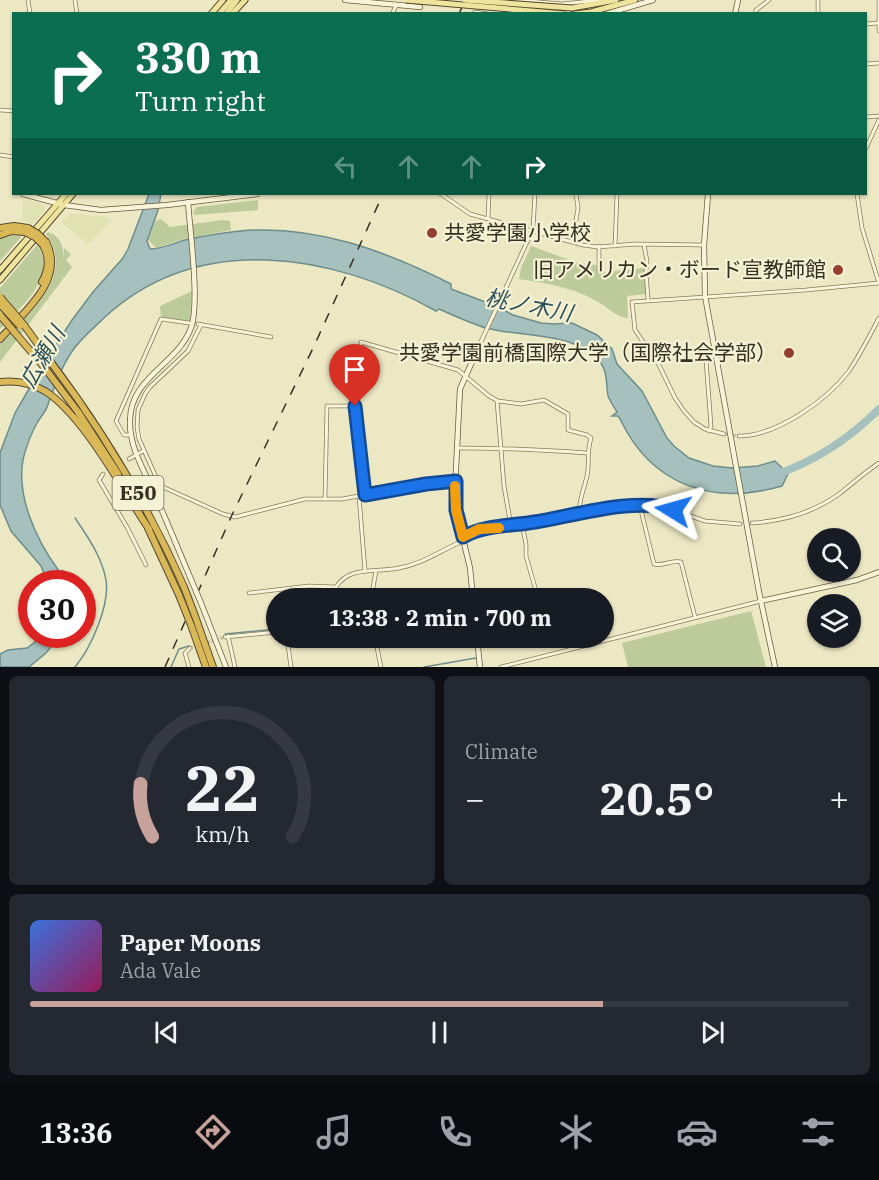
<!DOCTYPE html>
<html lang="en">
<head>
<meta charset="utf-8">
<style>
  body { margin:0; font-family:"IBM Plex Serif","Noto Sans JP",serif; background:#242831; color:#f1f3f6; height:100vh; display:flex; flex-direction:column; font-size:22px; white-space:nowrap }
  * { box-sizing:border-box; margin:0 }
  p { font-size:20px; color:#9ea1a6 }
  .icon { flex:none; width:33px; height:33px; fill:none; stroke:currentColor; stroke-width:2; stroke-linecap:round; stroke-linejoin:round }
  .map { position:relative; height:667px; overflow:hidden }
  .drawer { display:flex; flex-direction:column; gap:9px; padding:9px; background:#0d0f14; flex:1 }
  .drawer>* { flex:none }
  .top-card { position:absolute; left:12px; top:12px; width:855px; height:183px; border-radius:0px; box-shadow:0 2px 4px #0004; background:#0b6e4f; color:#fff; overflow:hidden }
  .tools { position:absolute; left:807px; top:528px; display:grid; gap:12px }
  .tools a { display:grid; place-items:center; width:54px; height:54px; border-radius:50%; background:#171b24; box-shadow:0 2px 4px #0004; font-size:30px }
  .speed { position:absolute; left:18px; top:570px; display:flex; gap:12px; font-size:30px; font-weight:700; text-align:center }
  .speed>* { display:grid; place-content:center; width:78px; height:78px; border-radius:50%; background:#171b24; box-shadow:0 2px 4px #0004; line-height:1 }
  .speed .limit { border:9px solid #d22; background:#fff; color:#111 }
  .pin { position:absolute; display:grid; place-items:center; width:51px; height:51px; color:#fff; margin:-62px -26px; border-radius:50% 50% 50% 0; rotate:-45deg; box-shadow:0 0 6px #0007 }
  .pin .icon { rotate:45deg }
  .me { position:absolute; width:66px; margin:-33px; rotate:278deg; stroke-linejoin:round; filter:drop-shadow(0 0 4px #0008) }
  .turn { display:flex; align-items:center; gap:21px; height:126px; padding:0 24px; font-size:27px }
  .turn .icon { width:78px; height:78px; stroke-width:2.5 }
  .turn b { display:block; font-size:42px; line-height:51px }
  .lanes { display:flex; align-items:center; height:57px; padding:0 24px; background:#0003; justify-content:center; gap:30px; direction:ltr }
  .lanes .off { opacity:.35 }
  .big { font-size:45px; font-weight:700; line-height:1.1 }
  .drawer .widget { flex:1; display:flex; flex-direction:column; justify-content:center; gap:9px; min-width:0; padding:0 21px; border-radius:9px; background:#242831 }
  .drawer .dial { align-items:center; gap:0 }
  .dial svg { height:156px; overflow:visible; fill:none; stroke:#363941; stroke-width:7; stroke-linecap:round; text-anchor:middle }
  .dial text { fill:#f1f3f6; stroke:none }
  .song { display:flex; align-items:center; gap:18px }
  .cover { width:72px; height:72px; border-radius:9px; background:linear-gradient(135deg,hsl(220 70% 55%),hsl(330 70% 35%)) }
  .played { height:6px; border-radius:3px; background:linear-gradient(90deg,#c7a29c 70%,#363941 70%) }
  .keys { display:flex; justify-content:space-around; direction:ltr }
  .heat { display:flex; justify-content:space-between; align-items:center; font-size:33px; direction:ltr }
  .drawer .tiles { flex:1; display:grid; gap:9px; grid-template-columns:1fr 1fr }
  .widget:last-child { grid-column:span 2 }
  .trip { position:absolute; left:266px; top:588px; width:348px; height:60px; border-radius:30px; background:#171b24; box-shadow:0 2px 4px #0004; font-weight:700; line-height:60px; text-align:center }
  .tabs { display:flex; height:96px; justify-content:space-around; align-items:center; background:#090b0e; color:#9ea1a6 }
  .tabs .icon { width:42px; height:42px }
  .tabs .active { color:#c7a29c }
  .tabs b { font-size:27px; color:#f1f3f6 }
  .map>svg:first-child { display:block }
  .farmland { fill:#e1e2b2 }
  .green { fill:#bccb99 }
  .water { fill:#a6c0bd; stroke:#6d8e8c; stroke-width:1.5 }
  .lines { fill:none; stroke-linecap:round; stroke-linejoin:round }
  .stream { stroke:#6d8e8c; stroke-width:1.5 }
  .river { stroke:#a6c0bd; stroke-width:8 }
  .street-tunnel { stroke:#c9c3a3; stroke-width:3; stroke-dasharray:3 1.5; stroke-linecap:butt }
  .street-casing { stroke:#877b5b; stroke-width:4.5 }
  .secondary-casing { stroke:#695b3e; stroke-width:6 }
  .primary-casing { stroke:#55482f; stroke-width:7 }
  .highway-casing { stroke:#55482f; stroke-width:8 }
  .street { stroke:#f8f4d7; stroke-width:3 }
  .secondary { stroke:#f8f4d7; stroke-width:4.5 }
  .primary { stroke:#efe49d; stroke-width:5 }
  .highway { stroke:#d9b858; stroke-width:6 }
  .rail { stroke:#372f1f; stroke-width:1.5; stroke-dasharray:10 10; stroke-linecap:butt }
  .secondary-bridge-casing { stroke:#695b3e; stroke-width:6; stroke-linecap:butt }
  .primary-bridge-casing { stroke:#55482f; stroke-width:7; stroke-linecap:butt }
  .highway-bridge-casing { stroke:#55482f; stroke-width:8; stroke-linecap:butt }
  .secondary-bridge { stroke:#f8f4d7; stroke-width:4.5 }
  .primary-bridge { stroke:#efe49d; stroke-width:5 }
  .highway-bridge { stroke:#d9b858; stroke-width:6 }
  .route-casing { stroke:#114b97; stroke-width:15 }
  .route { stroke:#1a73e8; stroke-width:10 }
  .slow { stroke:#f59e0b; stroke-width:10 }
  .poi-dot { fill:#943f2d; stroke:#f4f1d4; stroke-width:2 }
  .labels { text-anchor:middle; stroke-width:4.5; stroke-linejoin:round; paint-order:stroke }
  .shield { fill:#f4f1d4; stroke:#706955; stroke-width:1.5 }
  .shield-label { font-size:20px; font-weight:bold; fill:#372f1f }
  .poi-label { font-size:21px; fill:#372f1f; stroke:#f4f1d4; text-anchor:end }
  .water-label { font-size:22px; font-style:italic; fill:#2e5257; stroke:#f4f1d4 }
</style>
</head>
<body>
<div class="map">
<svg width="879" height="667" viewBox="0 0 879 667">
  <rect width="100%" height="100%" fill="#ede8c4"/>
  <!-- farmland -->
  <g class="farmland">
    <polygon points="23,200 43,204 45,210 33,224 22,221"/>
    <polygon points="70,213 105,217 110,221 88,245 62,222"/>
  </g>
  <!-- green -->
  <g class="green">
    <polygon points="258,200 258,210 194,215 193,212 197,207"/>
    <polygon points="161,219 170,227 223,220 230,221 231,230 183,239 156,248 148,240 155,221"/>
    <path d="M48,232C64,237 64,252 64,267V248L71,254L66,260L72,267L64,278L61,276L63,279L0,362V345C27,315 77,277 46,234Z"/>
    <polygon points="9,235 22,236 0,261 0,239"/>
    <path d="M37,245C60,275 19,309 0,329V288Z"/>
    <path d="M531,246L580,264L597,265V273L644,268L646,294L627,296L628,318C618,318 610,309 600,303C573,287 549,284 519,279L521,268Z"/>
    <polygon points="192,291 190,321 161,317 160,306"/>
    <polygon points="751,611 766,667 628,667 622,643"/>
  </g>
  <!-- water -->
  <g class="water">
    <path d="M149,194H161L158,210L147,241L150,249C162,249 174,243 185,240C203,236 222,233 240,231C314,224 386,251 451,284V289L496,306L513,315L541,323L554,324L572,323L597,335L612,349L617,364L642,391L667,438L674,446L689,458L713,466L732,468L758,466L775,461L788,474L782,486C713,506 652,486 620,419L618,416H612L617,412C614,407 610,401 608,396C606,386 608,374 602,365C584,332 518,337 486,328C470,323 455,316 439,309L436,311C333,253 199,231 105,317C94,328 82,337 73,350C61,367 54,388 47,407C45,413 40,417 37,423C32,432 28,442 25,452C13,491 36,540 59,571H63L60,576L63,583H48L41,566L11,531L0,505V453L15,413L41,368L72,320L93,292L123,258L128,249Z"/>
    <polygon points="44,635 61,635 46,653 29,667 0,667 0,654 8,650 27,648"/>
  </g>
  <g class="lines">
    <!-- stream -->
    <g class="stream">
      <polyline points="225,634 276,629"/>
      <path d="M75,667C91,648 110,605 106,580C102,557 88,537 75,518"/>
      <polyline points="171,667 179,649 189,646"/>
      <polyline points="424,667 476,658"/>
    </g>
    <!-- river -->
    <path class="river" d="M775,475C816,461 849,439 879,409"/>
    <!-- street-tunnel -->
    <g class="street-tunnel">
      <polyline points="724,434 739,436"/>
      <polyline points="190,648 225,637"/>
    </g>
    <!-- street casing -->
    <g class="street-casing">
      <g id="street">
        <polyline points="28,0 30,14"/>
        <polyline points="75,0 77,14"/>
        <polyline points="517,0 562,4 600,0"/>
        <polyline points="879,1 879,31"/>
        <polyline points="392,14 396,6"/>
        <polyline points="474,14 475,12 488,14"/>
        <polyline points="755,14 756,10 769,0"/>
        <polyline points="818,14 818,0"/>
        <polyline points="866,24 878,23"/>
        <polyline points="866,64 879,63"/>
        <polyline points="0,110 14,111"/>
        <polyline points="866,117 879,116"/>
        <polyline points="866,148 879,120"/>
        <polyline points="0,155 14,157"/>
        <polyline points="441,194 470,214 583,245 598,247 635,244 704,245"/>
        <polyline points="857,194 862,228 879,283"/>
        <polyline points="488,218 489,194"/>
        <polyline points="575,242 575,226 578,208 576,194"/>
        <polyline points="644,245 647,261 646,272 648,299"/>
        <polyline points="615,246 617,194"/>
        <polyline points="599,271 599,246"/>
        <polyline points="198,324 271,337"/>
        <polyline points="201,325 188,351 150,387 145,394 138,410 137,427 139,439 156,477 163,487 223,514 235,517 305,499 342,499 426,484 455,481"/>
        <polyline points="479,346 533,229 535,194"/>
        <polyline points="497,401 504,486 511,526"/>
        <polyline points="709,431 711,426 706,360 715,355"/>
        <polyline points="724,434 705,429 694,422 684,411 675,398 659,365 635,330 632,302 806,290 879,283"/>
        <polyline points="131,435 124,435 116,421 161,319 189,323"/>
        <path d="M739,436C777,436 827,400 849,371C860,355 870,335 879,318"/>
        <path d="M457,448C500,448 544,450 587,453"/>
        <polyline points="129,459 143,451"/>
        <polyline points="103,474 99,480 127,527 146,565"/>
        <path d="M365,495L355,406L361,342L458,370L489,396L498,401L521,404L544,400L568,414V430L587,435L591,438C586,454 590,462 587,476C584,489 579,500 579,513"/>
        <polyline points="359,496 365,571"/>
        <polyline points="325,499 327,406 355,406"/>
        <path d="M640,506L654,564C663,567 672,559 681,562L695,617"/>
        <path d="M752,523C783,521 813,513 839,494C852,484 865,472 879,463"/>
        <polyline points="522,524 526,544 526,556 538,598"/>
        <polyline points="463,537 479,529 511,526 622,506 659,505 705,521 740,524"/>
        <polyline points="249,593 309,586 336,587"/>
        <path d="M336,598V587C350,565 376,573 399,568C423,564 441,550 463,541"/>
        <polyline points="371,598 376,571"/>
        <polyline points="506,598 512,596"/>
        <polyline points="228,636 235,667"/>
        <polyline points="225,637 276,632"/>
        <polyline points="287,638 291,667"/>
        <polyline points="375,638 381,667"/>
        <polyline points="189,667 185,653 190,648"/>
        <polyline points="501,667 761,601"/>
      </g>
    </g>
    <!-- secondary casing -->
    <g class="secondary-casing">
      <g id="secondary">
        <polyline points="345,0 420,7"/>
        <polyline points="606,14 653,0"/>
        <polyline points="735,14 738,0"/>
        <polyline points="23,194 64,205 101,210 167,205 257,194"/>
        <polyline points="708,194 704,245 705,296 759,592 775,667"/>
        <path d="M188,202C190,232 200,302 191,328C177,365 130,377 130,421C129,448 146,474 156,497C168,524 179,551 190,577"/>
        <polyline points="473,598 470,568 456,510 455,489 460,389 479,346"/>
        <polyline points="761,601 857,580 879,572"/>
        <polyline points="201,603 226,667"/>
        <polyline points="477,638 480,667"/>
      </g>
    </g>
    <!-- primary casing -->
    <g class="primary-casing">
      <g id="primary">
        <polyline points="572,8 616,0"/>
        <polyline points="211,14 223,0"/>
        <polyline points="219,14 231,0"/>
        <polyline points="226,14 237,0"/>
        <polyline points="232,14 245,0"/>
        <polyline points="574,14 591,12 635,0"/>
        <polyline points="0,270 66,194"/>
        <polyline points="0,280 73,194"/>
      </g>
    </g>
    <!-- highway casing -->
    <g class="highway-casing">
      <g id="highway">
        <polyline points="0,228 14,226 28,228"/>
        <polyline points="0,235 11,231 25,232"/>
        <path d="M42,282C49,269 50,258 43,245"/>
        <path d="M0,339C23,313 66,280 46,242"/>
        <path d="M50,361C103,431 148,506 184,587"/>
        <path d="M0,382C16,380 31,383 45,391C84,416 122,489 149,529"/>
        <polyline points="78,412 118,474"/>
        <polyline points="148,528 179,595"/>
        <polyline points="195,616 213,667"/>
        <polyline points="191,625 206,667"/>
      </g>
    </g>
    <!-- street -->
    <use href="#street" class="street"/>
    <!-- secondary -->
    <use href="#secondary" class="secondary"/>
    <!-- primary -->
    <use href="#primary" class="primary"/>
    <!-- highway -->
    <use href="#highway" class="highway"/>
    <!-- rail -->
    <g class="rail">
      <polyline points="459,14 465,0"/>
      <polyline points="165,667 231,517 315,344 383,194"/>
    </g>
    <!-- secondary-bridge casing -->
    <g class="secondary-bridge-casing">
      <polyline id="secondary-bridge" points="190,577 201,603"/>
    </g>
    <!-- primary-bridge casing -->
    <g class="primary-bridge-casing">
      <g id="primary-bridge">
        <polyline points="406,0 566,14"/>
        <polyline points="465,0 572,8"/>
      </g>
    </g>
    <!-- highway-bridge casing -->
    <g class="highway-bridge-casing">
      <g id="highway-bridge">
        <polyline points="28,228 38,234 46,242"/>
        <polyline points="25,232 35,237 43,245"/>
        <polyline points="0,297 24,325 50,361"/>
        <polyline points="0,304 20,326"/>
        <polyline points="0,315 44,367 78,412"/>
        <polyline points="184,587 195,616"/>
        <polyline points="179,595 191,625"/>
      </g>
    </g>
    <!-- secondary-bridge -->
    <use href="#secondary-bridge" class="secondary-bridge"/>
    <!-- primary-bridge -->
    <use href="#primary-bridge" class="primary-bridge"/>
    <!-- highway-bridge -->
    <use href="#highway-bridge" class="highway-bridge"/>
  </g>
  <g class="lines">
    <!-- route casing -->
    <g class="route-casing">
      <path id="route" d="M355,406L365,495L426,484L456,481V510L463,537C484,525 511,526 535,522C573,516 636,496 673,510"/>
    </g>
    <!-- route -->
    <use href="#route" class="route"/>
    <!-- slow -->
    <polyline class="slow" points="455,486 456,510 463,537 479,529 499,528"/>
  </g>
  <!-- markers -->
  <g class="poi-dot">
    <circle cx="432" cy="233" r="6"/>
    <circle cx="838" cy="270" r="6"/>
    <circle cx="789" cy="353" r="6"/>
  </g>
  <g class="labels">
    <!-- shield labels -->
    <rect class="shield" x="112.5" y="476" width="51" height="34" rx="4.5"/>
    <g class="shield-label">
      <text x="138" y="500">E50</text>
    </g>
    <!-- poi labels -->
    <g class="poi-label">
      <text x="444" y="240" text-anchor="start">共愛学園小学校</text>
      <text x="826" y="277">旧アメリカン・ボード宣教師館</text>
      <text x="777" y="360">共愛学園前橋国際大学（国際社会学部）</text>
    </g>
    <!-- water labels -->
    <g class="water-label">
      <text transform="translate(529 305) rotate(11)" y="8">桃ノ木川</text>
      <text transform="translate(42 357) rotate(-60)" y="8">広瀬川</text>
    </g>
  </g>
</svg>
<div class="tools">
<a><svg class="icon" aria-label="search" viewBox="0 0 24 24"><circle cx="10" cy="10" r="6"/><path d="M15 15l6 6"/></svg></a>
<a><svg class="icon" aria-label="layers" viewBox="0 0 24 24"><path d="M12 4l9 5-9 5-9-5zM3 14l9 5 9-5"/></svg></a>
</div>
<div class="speed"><div class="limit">30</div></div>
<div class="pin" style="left:355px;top:406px;background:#d93025"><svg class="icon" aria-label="arrive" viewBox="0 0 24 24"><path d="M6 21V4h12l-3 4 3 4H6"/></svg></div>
<svg class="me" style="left:673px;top:510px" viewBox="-20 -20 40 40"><path d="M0-17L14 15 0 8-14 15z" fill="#1a73e8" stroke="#fff" stroke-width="4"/></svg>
<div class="trip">13:38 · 2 min · 700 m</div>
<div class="top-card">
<div class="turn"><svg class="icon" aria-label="right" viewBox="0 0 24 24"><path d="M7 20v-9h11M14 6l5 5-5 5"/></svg><div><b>330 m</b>Turn right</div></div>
<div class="lanes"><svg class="icon off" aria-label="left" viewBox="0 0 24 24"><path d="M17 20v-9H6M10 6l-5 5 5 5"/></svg><svg class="icon off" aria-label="ahead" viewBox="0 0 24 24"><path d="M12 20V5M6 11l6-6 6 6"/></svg><svg class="icon off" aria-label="ahead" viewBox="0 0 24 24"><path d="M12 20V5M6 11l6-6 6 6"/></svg><svg class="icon" aria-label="right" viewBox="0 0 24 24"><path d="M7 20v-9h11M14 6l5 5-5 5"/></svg></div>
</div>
</div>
<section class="drawer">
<div class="tiles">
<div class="widget dial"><svg viewBox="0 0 100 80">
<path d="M14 69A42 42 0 1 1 86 69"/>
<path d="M14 69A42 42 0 0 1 8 42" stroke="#c7a29c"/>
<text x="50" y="56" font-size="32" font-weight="700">22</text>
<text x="50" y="72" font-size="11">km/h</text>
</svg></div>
<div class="widget"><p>Climate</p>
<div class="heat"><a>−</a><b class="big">20.5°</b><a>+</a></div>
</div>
<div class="widget">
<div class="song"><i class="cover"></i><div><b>Paper Moons</b><p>Ada Vale</p></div></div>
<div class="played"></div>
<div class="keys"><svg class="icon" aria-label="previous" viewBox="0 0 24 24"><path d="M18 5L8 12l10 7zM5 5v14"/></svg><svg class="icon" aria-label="pause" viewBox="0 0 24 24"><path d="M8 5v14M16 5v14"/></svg><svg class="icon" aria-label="next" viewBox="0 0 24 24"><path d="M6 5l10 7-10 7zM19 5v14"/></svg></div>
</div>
</div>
</section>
<nav class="tabs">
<b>13:36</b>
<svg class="icon active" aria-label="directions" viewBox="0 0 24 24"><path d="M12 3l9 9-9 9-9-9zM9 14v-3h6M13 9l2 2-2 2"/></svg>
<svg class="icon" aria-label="music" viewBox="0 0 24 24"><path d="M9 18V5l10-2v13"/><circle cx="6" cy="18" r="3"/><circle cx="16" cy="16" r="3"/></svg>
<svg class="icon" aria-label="phone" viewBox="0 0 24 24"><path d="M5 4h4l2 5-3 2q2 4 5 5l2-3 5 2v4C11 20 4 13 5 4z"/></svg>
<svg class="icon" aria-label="climate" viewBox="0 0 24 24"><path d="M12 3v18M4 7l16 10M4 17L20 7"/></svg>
<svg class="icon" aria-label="car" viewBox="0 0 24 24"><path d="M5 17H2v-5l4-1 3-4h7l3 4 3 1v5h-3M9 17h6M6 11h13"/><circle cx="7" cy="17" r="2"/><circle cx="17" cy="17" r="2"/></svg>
<svg class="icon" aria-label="filters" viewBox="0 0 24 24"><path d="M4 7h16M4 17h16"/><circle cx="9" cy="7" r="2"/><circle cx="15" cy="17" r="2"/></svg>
</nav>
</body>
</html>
